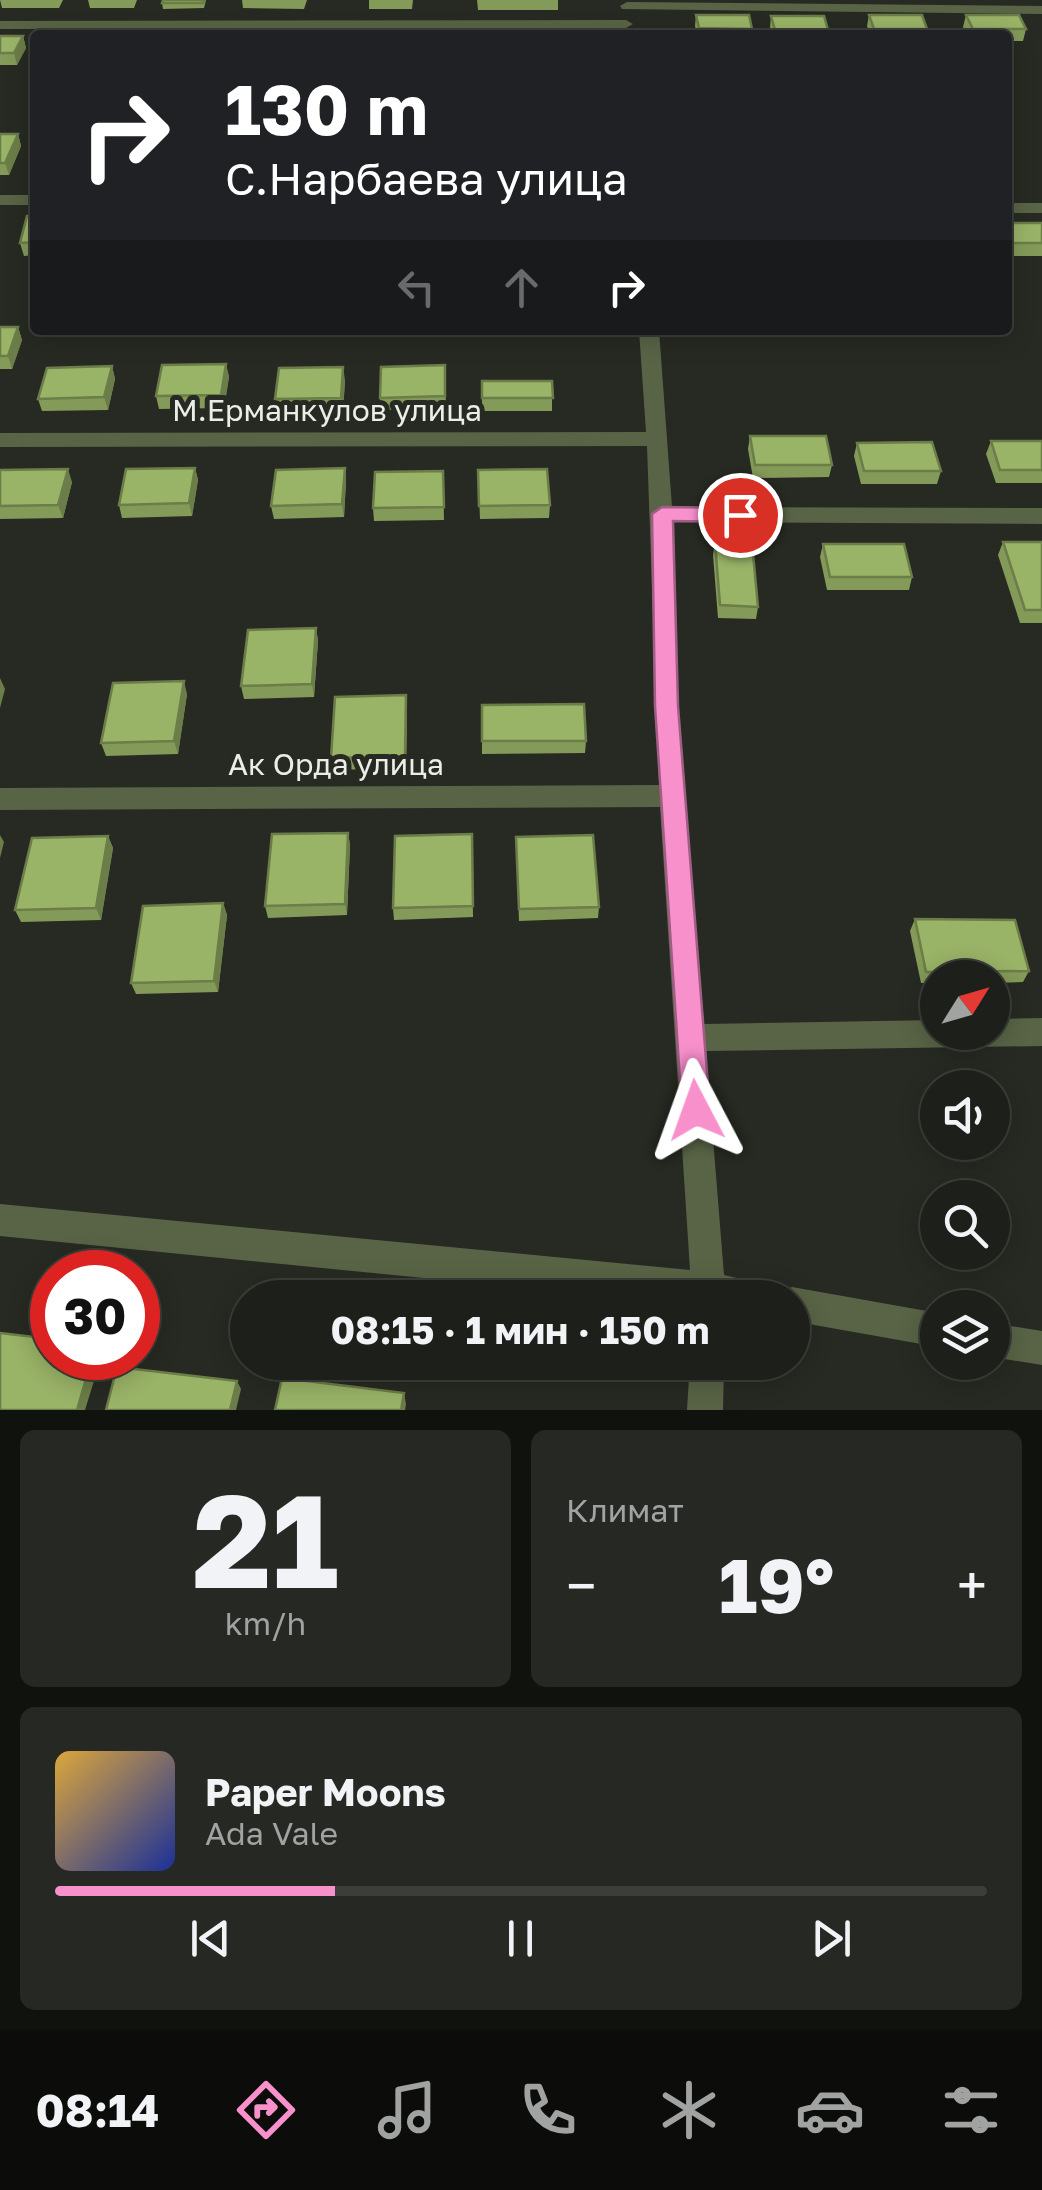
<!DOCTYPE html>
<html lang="ru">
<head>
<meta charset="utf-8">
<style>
  body { margin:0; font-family:"Golos Text",sans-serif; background:#252823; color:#f1f3f6; height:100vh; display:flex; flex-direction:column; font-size:38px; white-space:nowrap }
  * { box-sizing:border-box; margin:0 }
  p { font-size:32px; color:#a0a3a2 }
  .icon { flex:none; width:55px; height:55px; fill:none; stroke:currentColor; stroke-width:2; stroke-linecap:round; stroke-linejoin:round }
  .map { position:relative; height:1410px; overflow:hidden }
  .drawer { display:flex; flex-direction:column; gap:20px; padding:20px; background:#10120e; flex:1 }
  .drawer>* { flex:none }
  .guide { position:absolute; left:30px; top:30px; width:982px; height:305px; border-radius:10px; box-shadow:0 5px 25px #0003,0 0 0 2px #3b3e39; background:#202124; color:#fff; overflow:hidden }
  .needle { width:65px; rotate:53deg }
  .buttons { position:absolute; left:920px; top:960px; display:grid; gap:20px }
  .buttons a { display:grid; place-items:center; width:90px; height:90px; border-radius:50%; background:#1d201a; box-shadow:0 5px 25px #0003,0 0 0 2px #3b3e39; font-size:50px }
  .speed { position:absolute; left:30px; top:1250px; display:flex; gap:20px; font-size:50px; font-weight:700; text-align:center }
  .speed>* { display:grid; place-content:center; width:130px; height:130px; border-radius:50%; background:#1d201a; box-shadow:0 5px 25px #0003,0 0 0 2px #3b3e39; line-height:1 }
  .speed .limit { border:15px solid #d22; background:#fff; color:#111 }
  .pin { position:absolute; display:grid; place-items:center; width:85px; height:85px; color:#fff; margin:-42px; border:5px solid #fff; border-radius:50%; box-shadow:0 2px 10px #0007 }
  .me { position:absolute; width:110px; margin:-55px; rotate:356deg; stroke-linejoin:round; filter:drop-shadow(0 0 8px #0008) }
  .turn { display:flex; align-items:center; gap:35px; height:210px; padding:0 30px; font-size:45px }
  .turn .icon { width:130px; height:130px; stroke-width:2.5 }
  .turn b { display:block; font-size:70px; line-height:85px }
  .lanes { display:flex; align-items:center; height:95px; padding:0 30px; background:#0003; justify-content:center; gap:50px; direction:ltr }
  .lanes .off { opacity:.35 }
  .big { font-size:75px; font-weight:700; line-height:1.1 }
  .drawer .widget { flex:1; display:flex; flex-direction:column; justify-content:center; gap:15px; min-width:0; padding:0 35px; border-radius:15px; background:#252823 }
  .drawer .dial { align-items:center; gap:0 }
  .dial b { font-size:130px; line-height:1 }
  .song { display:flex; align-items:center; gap:30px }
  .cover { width:120px; height:120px; border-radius:15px; background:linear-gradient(135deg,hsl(40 70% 55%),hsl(230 70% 35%)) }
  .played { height:10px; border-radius:5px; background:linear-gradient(90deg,#f890cc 30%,#3b3e39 30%) }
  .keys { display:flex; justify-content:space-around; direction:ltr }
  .heat { display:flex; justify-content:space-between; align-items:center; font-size:55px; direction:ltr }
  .drawer .tiles { flex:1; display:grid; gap:20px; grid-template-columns:1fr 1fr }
  .widget:last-child { grid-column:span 2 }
  .trip { position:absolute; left:230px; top:1280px; width:580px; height:100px; border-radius:50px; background:#1d201a; box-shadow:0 5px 25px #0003,0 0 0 2px #3b3e39; font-weight:700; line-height:100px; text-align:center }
  .dock { display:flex; height:160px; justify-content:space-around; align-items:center; background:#0c0d0a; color:#a0a3a2 }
  .dock .icon { width:70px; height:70px }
  .dock .selected { color:#f890cc }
  .dock b { font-size:45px; color:#f1f3f6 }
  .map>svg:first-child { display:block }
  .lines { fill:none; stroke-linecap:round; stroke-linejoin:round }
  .street { fill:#596446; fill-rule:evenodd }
  .wall { fill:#849a59 }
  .shaded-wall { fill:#6b7d48 }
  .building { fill:#99b367; stroke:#6b7d48; stroke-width:2.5 }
  .route { fill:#f890cc; stroke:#a15e85; stroke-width:2.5 }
  .labels { text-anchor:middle; stroke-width:10; stroke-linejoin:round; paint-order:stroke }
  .street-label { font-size:30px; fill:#ebede7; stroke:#272a22 }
</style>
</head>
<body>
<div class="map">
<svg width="1042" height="1410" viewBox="0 0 1042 1410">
  <rect width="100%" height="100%" fill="#272a22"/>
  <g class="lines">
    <!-- street -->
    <g class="street">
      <polygon points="627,2 1042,6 1042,14 622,9 620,6"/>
      <polygon points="0,21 626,20 633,24 626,28 0,29"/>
      <rect x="0" y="195" width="35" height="10"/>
      <rect x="1008" y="203" width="34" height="10"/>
      <polygon points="639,330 659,330 672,507 1042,508 1042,524 673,522 678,705 704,1024 938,1020 938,1032 992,1032 992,1019 1042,1018 1042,1046 706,1051 724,1275 770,1286 775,1298 625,1298 0,1236 0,1204 690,1270 660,807 0,810 0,788 659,785 647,446 0,447 0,433 646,432"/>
      <polygon points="792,1287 938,1313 938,1347 792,1321 792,1298 778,1298 780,1292"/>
      <polygon points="992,1323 1042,1331 1042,1365 992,1357"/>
      <polygon points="690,1362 724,1362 723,1410 687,1410"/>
    </g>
  </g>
  <!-- wall -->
  <g class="wall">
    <polygon points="0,0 63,0 59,8 2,8"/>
    <polygon points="88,0 137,0 134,8 90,8"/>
    <polygon points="206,0 204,8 163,9 162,3"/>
    <polygon points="242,0 307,0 304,9 243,8"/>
    <polygon points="369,0 413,0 412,9 369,9"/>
    <polygon points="477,0 558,0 558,10 478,10"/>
    <polygon points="696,15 752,29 752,35 697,35 695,26"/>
    <polygon points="869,15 927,29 926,35 870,35 867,26"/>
    <polygon points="966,15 1026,29 1023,41 1008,41 1008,35 967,35 963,27"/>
    <polygon points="771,16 828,30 827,35 772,35 770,27"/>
    <polygon points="0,36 23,36 26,48 17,65 0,65"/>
    <polygon points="0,134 18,134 21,146 9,175 0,175"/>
    <polygon points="35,216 35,255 24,256 20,243"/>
    <rect x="1008" y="223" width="34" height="33"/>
    <polygon points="0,327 18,327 22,340 12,369 0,369"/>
    <polygon points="226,364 229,377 224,408 159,409 156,396"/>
    <polygon points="445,365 446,409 381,410 380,398"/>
    <polygon points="112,366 115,379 108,410 42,411 38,399"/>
    <polygon points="345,380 343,411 277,412 275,399"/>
    <rect x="482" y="381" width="70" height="30"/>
    <polygon points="750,436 832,465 829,477 753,478 748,449"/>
    <polygon points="991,441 1042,441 1042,483 996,483 986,454"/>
    <polygon points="857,443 941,471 937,484 861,484 854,456"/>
    <polygon points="195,468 198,480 192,516 122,518 119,505"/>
    <polygon points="345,468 346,481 344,517 274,519 271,506"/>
    <polygon points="0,470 72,482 63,518 0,519"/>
    <polygon points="478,470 550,505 549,518 480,519"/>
    <polygon points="443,471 444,520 374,521 373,508"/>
    <polygon points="715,542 758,607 756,619 718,618 713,555"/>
    <polygon points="1003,542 1042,542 1042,623 1020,623 998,555"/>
    <polygon points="823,544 912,577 909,590 827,590 820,557"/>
    <polygon points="316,628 318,641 314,697 244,699 241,686"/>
    <polygon points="187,694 178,754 106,756 101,743"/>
    <polygon points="482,705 586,741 585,753 482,754"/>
    <polygon points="407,707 406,768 333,770 331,758"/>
    <polygon points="348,833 350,845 347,915 268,918 265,906"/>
    <polygon points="472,834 473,917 394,920 393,908"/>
    <polygon points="108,836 113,848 101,920 21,922 15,910"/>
    <polygon points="516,837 599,907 598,918 519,921"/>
    <polygon points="223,903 227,915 218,992 136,994 131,983"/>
    <polygon points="915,919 1029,971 1023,982 992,983 992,978 938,978 938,983 921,983 910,931"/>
  </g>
  <!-- shaded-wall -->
  <g class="shaded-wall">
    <polygon points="23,36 26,48 17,65 14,53"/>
    <polygon points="18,134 21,146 9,175 5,163"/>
    <polygon points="18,327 22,340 12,369 8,356"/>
    <polygon points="226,364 229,377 224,408 221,395"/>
    <polygon points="112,366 115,379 108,410 104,397"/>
    <polygon points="343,367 345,380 343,411 341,398"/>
    <polygon points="195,468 198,480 192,516 189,503"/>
    <polygon points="345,468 346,481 344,517 342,504"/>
    <polygon points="68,469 72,482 63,518 58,505"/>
    <polygon points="316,628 318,641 314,697 312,684"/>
    <polygon points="0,678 5,689 0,708"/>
    <polygon points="184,681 187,694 178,754 174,741"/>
    <polygon points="406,695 407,707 406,768 405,756"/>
    <polygon points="348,833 350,845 347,915 345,904"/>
    <polygon points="0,835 4,842 0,858"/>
    <polygon points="108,836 113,848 101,920 96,908"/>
    <polygon points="223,903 227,915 218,992 214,981"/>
    <polygon points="92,1358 101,1358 85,1410 77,1410"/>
    <polygon points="237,1381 241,1389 236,1410 230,1410"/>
    <polygon points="404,1393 406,1404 405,1410 401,1410"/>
  </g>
  <!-- building -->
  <g class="building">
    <polygon points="163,0 204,0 203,3 162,3"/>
    <polygon points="696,15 749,15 752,29 699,28"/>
    <polygon points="869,15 922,15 927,29 874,29"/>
    <polygon points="966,15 1019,15 1026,29 973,29"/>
    <polygon points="771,16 824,16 828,30 775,30"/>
    <polygon points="351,33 397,34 351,35"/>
    <rect x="476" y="33" width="62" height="2"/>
    <polygon points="0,36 23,36 14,53 0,53"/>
    <polygon points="0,134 18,134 5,163 0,163"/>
    <polygon points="27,216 35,216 35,242 20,243"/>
    <rect x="1008" y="223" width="34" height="20"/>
    <polygon points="0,327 18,327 8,356 0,356"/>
    <polygon points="226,364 221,395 156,396 162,365"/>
    <polygon points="445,365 445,396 380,398 381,367"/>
    <polygon points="112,366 104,397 38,399 47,368"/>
    <polygon points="343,367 341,398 275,399 279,368"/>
    <polygon points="482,381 552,381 553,398 482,398"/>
    <polygon points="750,436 826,436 832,465 755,465"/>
    <polygon points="991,441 1042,441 1042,470 1000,470"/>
    <polygon points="932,442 941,471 864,471 857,443"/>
    <polygon points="195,468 189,503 119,505 126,469"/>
    <polygon points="345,468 342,504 271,506 276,470"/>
    <polygon points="68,469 58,505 0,506 0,470"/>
    <polygon points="547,469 550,505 479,506 478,470"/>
    <polygon points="443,471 444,507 373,508 375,472"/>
    <polygon points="715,542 752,543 758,607 720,605"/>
    <polygon points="1003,542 1042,542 1042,610 1025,610"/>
    <polygon points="823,544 904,544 912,577 830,577"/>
    <polygon points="316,628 312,684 241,686 248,630"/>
    <polygon points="184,681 174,741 101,743 113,683"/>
    <polygon points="406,695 405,756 331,758 335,697"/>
    <polygon points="584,704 586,741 482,741 482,705"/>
    <polygon points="348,833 345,904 265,906 272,834"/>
    <polygon points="472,834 473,906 393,908 395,836"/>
    <polygon points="593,835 599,907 519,909 516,837"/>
    <polygon points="108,836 96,908 15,910 32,838"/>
    <polygon points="223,903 214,981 131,983 143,906"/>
    <polygon points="915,919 1015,920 1029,971 926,972"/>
    <polygon points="0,1333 52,1339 52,1358 92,1358 77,1410 0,1410"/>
    <polygon points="117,1367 237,1381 230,1410 106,1410"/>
    <polygon points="282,1378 404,1393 401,1410 275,1410"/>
  </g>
  <!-- route -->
  <polygon class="route" points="662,507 740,508 750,515 740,522 673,521 678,706 710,1110 706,1119 696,1123 686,1119 682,1110 655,706 652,514"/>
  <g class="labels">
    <!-- street labels -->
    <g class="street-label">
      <text x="327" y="421">М.Ерманкулов улица</text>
      <text x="336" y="775">Ак Орда улица</text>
    </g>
  </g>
</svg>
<div class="buttons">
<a><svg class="needle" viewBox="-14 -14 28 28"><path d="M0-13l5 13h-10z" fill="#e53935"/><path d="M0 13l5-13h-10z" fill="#a0a3a2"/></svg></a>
<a><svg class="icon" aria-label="sound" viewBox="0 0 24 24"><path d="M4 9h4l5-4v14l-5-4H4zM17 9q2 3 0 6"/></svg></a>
<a><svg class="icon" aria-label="search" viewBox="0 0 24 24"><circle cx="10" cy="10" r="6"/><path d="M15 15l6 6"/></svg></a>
<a><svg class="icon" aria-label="layers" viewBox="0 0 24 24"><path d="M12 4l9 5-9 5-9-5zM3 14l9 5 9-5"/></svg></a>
</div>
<div class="speed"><div class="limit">30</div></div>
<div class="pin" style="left:740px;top:515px;background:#d93025"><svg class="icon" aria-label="arrive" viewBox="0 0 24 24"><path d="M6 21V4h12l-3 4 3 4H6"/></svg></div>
<svg class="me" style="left:696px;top:1110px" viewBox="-20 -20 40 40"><path d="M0-17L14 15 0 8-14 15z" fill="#f890cc" stroke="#fff" stroke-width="4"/></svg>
<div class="trip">08:15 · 1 мин · 150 m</div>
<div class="guide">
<div class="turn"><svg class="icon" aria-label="right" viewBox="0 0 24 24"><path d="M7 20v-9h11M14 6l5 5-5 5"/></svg><div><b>130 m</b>С.Нарбаева улица</div></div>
<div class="lanes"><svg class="icon off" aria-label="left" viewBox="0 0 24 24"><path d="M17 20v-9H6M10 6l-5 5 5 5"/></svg><svg class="icon off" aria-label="ahead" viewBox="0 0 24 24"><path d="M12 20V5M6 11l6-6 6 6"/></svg><svg class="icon" aria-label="right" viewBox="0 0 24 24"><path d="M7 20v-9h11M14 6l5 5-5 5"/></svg></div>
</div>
</div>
<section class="drawer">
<div class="tiles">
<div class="widget dial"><b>21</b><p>km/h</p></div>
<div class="widget"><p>Климат</p>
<div class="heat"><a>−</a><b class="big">19°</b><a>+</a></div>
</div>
<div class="widget">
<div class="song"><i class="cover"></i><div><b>Paper Moons</b><p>Ada Vale</p></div></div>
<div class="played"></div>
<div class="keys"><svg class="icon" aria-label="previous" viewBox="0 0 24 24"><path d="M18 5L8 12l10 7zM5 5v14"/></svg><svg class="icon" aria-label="pause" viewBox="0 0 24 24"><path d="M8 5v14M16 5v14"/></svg><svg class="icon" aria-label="next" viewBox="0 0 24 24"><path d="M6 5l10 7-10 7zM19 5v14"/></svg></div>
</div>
</div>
</section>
<nav class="dock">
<b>08:14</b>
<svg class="icon selected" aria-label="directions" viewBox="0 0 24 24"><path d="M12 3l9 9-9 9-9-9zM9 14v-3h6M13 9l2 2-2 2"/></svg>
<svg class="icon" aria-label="music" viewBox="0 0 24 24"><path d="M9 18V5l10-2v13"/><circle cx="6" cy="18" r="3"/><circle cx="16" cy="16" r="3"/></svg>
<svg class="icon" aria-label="phone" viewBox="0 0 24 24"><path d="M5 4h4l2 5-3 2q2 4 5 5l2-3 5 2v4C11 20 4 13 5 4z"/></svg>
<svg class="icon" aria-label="climate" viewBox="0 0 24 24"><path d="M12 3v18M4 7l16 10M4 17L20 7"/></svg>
<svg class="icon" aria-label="car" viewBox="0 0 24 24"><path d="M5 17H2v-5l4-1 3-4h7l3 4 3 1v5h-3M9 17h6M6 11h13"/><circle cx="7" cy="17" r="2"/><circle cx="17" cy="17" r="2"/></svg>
<svg class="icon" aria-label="filters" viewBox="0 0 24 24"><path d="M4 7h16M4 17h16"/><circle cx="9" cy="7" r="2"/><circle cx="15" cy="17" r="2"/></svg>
</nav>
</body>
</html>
